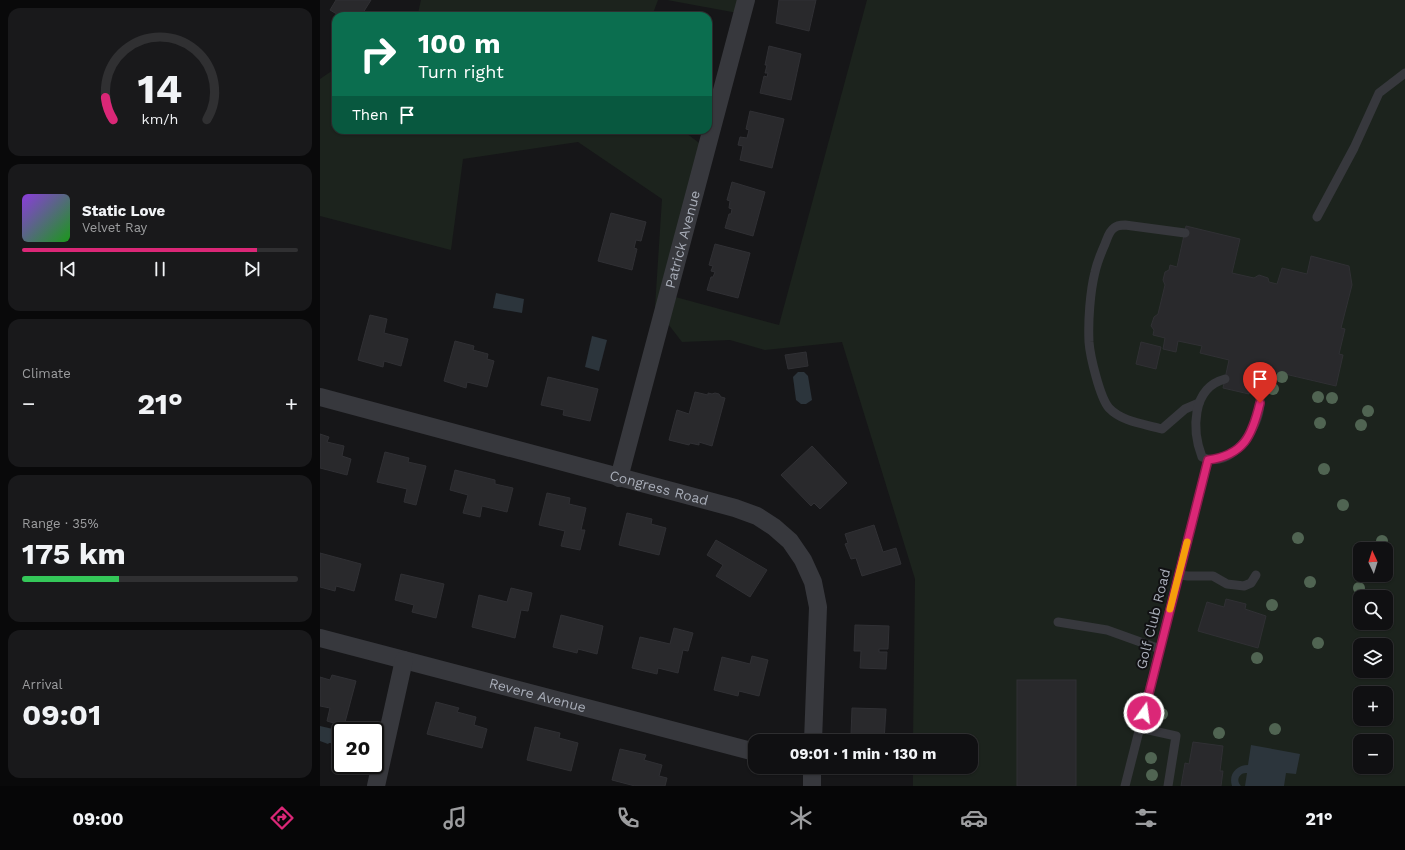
<!DOCTYPE html>
<html lang="en">
<head>
<meta charset="utf-8">
<style>
  body { margin:0; font-family:"Work Sans",sans-serif; background:#19191b; color:#f1f3f6; height:100vh; display:flex; flex-direction:column; font-size:15px; white-space:nowrap }
  * { box-sizing:border-box; margin:0 }
  p { font-size:13px; color:#9c9d9f }
  .icon { flex:none; width:22px; height:22px; fill:none; stroke:currentColor; stroke-width:2; stroke-linecap:round; stroke-linejoin:round }
  .map { position:relative; flex:1; overflow:hidden }
  .details { display:flex; flex-direction:column; gap:8px; padding:8px; background:#09090a; width:320px }
  .details>* { flex:none }
  .guide { position:absolute; left:12px; top:12px; width:380px; height:122px; border-radius:12px; box-shadow:0 1px 3px #0004,0 0 0 1px #303032; background:#0b6e4f; color:#fff; overflow:hidden }
  .needle { width:26px; rotate:356deg }
  .tools { position:absolute; left:1033px; top:542px; display:grid; gap:8px }
  .tools a { display:grid; place-items:center; width:40px; height:40px; border-radius:8px; background:#101012; box-shadow:0 1px 3px #0004,0 0 0 1px #303032; font-size:20px }
  .speed { position:absolute; left:12px; top:722px; display:flex; gap:8px; font-size:20px; font-weight:700; text-align:center }
  .speed>* { display:grid; place-content:center; width:52px; height:52px; border-radius:50%; background:#101012; box-shadow:0 1px 3px #0004,0 0 0 1px #303032; line-height:1 }
  .speed .limit { border:2px solid #111; border-radius:6px; background:#fff; color:#111 }
  .pin { position:absolute; display:grid; place-items:center; width:34px; height:34px; color:#fff; margin:-41px -17px; border-radius:50% 50% 50% 0; rotate:-45deg; box-shadow:0 0 4px #0007 }
  .pin .icon { rotate:45deg }
  .me { position:absolute; width:44px; margin:-22px; rotate:14deg; stroke-linejoin:round; filter:drop-shadow(0 0 3px #0008) }
  .turn { display:flex; align-items:center; gap:14px; height:84px; padding:0 20px; font-size:18px }
  .turn .icon { width:52px; height:52px; stroke-width:2.5 }
  .turn b { display:block; font-size:28px; line-height:34px }
  .then { display:flex; align-items:center; height:38px; padding:0 20px; background:#0003; gap:8px; font-size:15px }
  .big { font-size:30px; font-weight:700; line-height:1.1 }
  .details .card { flex:1; display:flex; flex-direction:column; justify-content:center; gap:6px; min-width:0; padding:0 14px; border-radius:12px; background:#19191b }
  .details .dial { align-items:center; gap:0 }
  .dial svg { height:104px; overflow:visible; fill:none; stroke:#303032; stroke-width:7; stroke-linecap:round; text-anchor:middle }
  .dial text { fill:#f1f3f6; stroke:none }
  .song { display:flex; align-items:center; gap:12px }
  .cover { width:48px; height:48px; border-radius:6px; background:linear-gradient(135deg,hsl(270 70% 55%),hsl(120 70% 35%)) }
  .played { height:4px; border-radius:2px; background:linear-gradient(90deg,#db2777 85%,#303032 85%) }
  .keys { display:flex; justify-content:space-around; direction:ltr }
  .heat { display:flex; justify-content:space-between; align-items:center; font-size:22px; direction:ltr }
  .charge { height:6px; border-radius:3px; background:linear-gradient(90deg,#34c759 35%,#303032 0) }
  .trip { position:absolute; left:428px; top:734px; width:230px; height:40px; border-radius:12px; background:#101012; box-shadow:0 1px 3px #0004,0 0 0 1px #303032; font-weight:700; line-height:40px; text-align:center }
  .tab-bar { display:flex; height:64px; justify-content:space-around; align-items:center; background:#060607; color:#9c9d9f }
  .tab-bar .icon { width:28px; height:28px }
  .tab-bar .active { color:#db2777 }
  .tab-bar b { font-size:18px; color:#f1f3f6 }
  main { display:flex; flex:1; min-height:0 }
  .map>svg:first-child { display:block }
  .green { fill:#1c231d; fill-rule:evenodd }
  .water { fill:#2c353c }
  .building { fill:#29292c; stroke:#303034 }
  .lines { fill:none; stroke-linecap:round; stroke-linejoin:round }
  .service { stroke:#37383d; stroke-width:9 }
  .minor { stroke:#37383d; stroke-width:18 }
  .tree { fill:#506452 }
  .route-casing { stroke:#8e194d; stroke-width:10 }
  .route { stroke:#db2777; stroke-width:7 }
  .slow { stroke:#f59e0b; stroke-width:7 }
  .labels { text-anchor:middle; stroke-width:4; stroke-linejoin:round; paint-order:stroke }
  .street-label { font-size:14px; fill:#a8adb8; stroke:#111113 }
</style>
</head>
<body>
<main>
<section class="details">
<div class="card dial"><svg viewBox="0 0 100 80">
<path d="M14 69A42 42 0 1 1 86 69"/>
<path d="M14 69A42 42 0 0 1 8 52" stroke="#db2777"/>
<text x="50" y="56" font-size="32" font-weight="700">14</text>
<text x="50" y="72" font-size="11">km/h</text>
</svg></div>
<div class="card">
<div class="song"><i class="cover"></i><div><b>Static Love</b><p>Velvet Ray</p></div></div>
<div class="played"></div>
<div class="keys"><svg class="icon" aria-label="previous" viewBox="0 0 24 24"><path d="M18 5L8 12l10 7zM5 5v14"/></svg><svg class="icon" aria-label="pause" viewBox="0 0 24 24"><path d="M8 5v14M16 5v14"/></svg><svg class="icon" aria-label="next" viewBox="0 0 24 24"><path d="M6 5l10 7-10 7zM19 5v14"/></svg></div>
</div>
<div class="card"><p>Climate</p>
<div class="heat"><a>−</a><b class="big">21°</b><a>+</a></div>
</div>
<div class="card"><p>Range · 35%</p><b class="big">175 km</b><div class="charge"></div></div>
<div class="card"><p>Arrival</p><b class="big">09:01</b></div>
</section>
<div class="map">
<svg width="1085" height="786" viewBox="0 0 1085 786">
  <rect width="100%" height="100%" fill="#161618"/>
  <!-- green -->
  <g class="green">
    <polygon points="101,0 338,0 332,16 93,16 98,13"/>
    <polygon points="347,0 426,0 423,14"/>
    <path d="M547,0H1085V786H593V767H651V741H593L595,579L522,342L445,350L410,340L362,342L335,307L342,199L258,142L143,159L131,250L0,216V79L16,68V130H362L387,149L348,295L459,325ZM1040,549H1066V575H1040ZM1040,597H1066V623H1040ZM1040,645H1066V671H1040ZM1040,693H1066V719H1040ZM1040,741H1066V767H1040Z"/>
  </g>
  <!-- water -->
  <g class="water">
    <polygon points="176,293 204,299 202,313 173,308"/>
    <polygon points="272,336 287,340 279,371 265,367"/>
    <polygon points="478,372 484,372 488,376 492,400 486,404 481,404 476,400 473,377"/>
    <polygon points="0,726 13,729 15,731 12,743 9,743 8,744 0,741"/>
    <path d="M931,745L980,754L976,774L966,773L964,786H925L927,773C920,772 915,780 921,786H912C908,774 917,765 928,765Z"/>
  </g>
  <!-- building -->
  <g class="building">
    <polygon points="16,0 51,0 41,16 20,16 10,10"/>
    <polygon points="459,0 496,0 489,31 456,23"/>
    <polygon points="449,46 481,54 471,100 440,93 444,76 447,77 448,73 445,73 447,65 445,65"/>
    <polygon points="430,111 464,119 452,168 420,160 423,146 418,145 420,137 427,138 429,130 426,129"/>
    <polygon points="412,182 445,192 433,236 405,228 409,214 411,214 412,209 409,208 410,201 407,200"/>
    <polygon points="291,213 326,222 321,241 316,240 314,248 317,249 312,270 278,261"/>
    <polygon points="866,226 920,239 912,273 934,278 939,275 948,278 949,282 957,284 962,268 987,274 991,256 1029,266 1032,285 1021,328 1025,329 1019,354 1023,355 1016,386 935,367 929,394 903,388 909,360 880,353 882,346 858,341 856,352 843,349 845,338 833,335 834,330 831,326 834,317 838,314 845,285 843,280 845,272 849,270 850,265 857,267"/>
    <polygon points="395,244 430,253 418,298 387,290 391,277 393,277 395,272 391,271 393,266 389,265"/>
    <polygon points="50,315 67,319 64,333 88,339 81,366 64,361 63,367 38,360"/>
    <polygon points="135,341 154,346 153,350 168,354 167,359 174,361 167,387 147,382 146,388 124,381"/>
    <polygon points="821,342 841,347 836,369 816,364"/>
    <polygon points="486,352 488,366 468,369 465,355"/>
    <polygon points="228,377 278,389 270,421 243,415 244,410 221,405"/>
    <polygon points="375,392 388,395 388,393 392,394 395,393 399,394 401,397 405,398 392,446 379,442 379,445 370,443 369,445 349,440 357,410 369,414"/>
    <polygon points="0,434 9,437 7,442 24,446 22,456 31,459 27,475 0,468"/>
    <polygon points="492,446 527,483 500,509 494,503 491,506 461,475"/>
    <polygon points="65,452 89,458 88,462 106,466 96,505 84,502 87,489 57,482"/>
    <polygon points="135,470 175,480 175,484 193,488 187,512 162,506 160,517 143,513 148,495 130,490"/>
    <polygon points="227,493 250,498 249,504 266,508 261,530 265,530 260,550 241,546 245,531 219,525"/>
    <polygon points="307,513 332,519 331,524 346,528 339,555 299,545"/>
    <polygon points="554,525 563,552 576,548 581,564 542,576 536,558 531,559 525,544 528,543 525,534"/>
    <polygon points="396,540 447,570 430,597 396,576 403,565 387,555"/>
    <polygon points="0,553 41,564 34,591 16,586 15,591 0,587"/>
    <polygon points="81,574 124,584 116,618 92,612 94,605 75,600"/>
    <polygon points="191,588 212,593 208,611 201,610 195,638 152,627 159,595 187,602"/>
    <polygon points="906,599 926,604 925,609 946,616 938,648 878,631 887,602 904,607"/>
    <polygon points="241,615 283,626 277,654 258,649 257,653 233,647"/>
    <polygon points="535,625 569,626 568,649 559,649 559,652 567,652 566,669 540,668 541,651 534,651"/>
    <polygon points="354,628 373,633 368,651 363,650 358,673 338,668 337,674 312,668 320,637 350,644"/>
    <polygon points="432,656 448,660 439,696 419,691 418,696 394,690 402,657 430,664"/>
    <polygon points="12,675 36,681 24,726 7,721 10,708 0,706 0,677 10,680"/>
    <rect x="697" y="680" width="59" height="106"/>
    <polygon points="116,702 139,708 137,712 156,717 154,725 167,729 162,748 107,734"/>
    <polygon points="532,708 566,709 564,741 537,741 537,735 531,735"/>
    <polygon points="215,727 240,733 239,738 258,743 251,771 207,760"/>
    <polygon points="873,742 903,746 900,771 903,771 901,786 861,786 865,763 869,764"/>
    <polygon points="300,749 326,755 324,760 342,765 339,776 347,778 345,786 315,786 292,780"/>
  </g>
  <g class="lines">
    <!-- service -->
    <g class="service">
      <polyline points="997,217 1034,148 1059,93 1085,73"/>
      <path d="M865,233L805,225C801,225 797,225 794,228C789,231 787,239 785,244C781,253 777,263 775,272C770,292 768,321 769,342C770,356 780,398 789,408C802,422 825,424 842,429L865,409L879,403"/>
      <path d="M905,379C871,388 872,431 882,457C910,471 940,428 940,403C941,396 936,389 931,384"/>
      <polyline points="859,575 868,576 893,576 907,584 924,586 931,583 936,575"/>
      <polyline points="738,622 787,630 840,649"/>
      <polyline points="820,728 856,736 848,786"/>
      <polyline points="805,786 888,460"/>
    </g>
    <!-- minor -->
    <g class="minor">
      <path id="s1" d="M0,397L415,508L437,516L454,527L470,541L483,560L493,582L498,607L493,741"/>
      <path id="s2" d="M299,478L426,0"/>
      <path id="s3" d="M0,638L435,752"/>
      <polyline points="56,786 84,660"/>
      <polyline points="492,786 492,767"/>
    </g>
  </g>
  <!-- trees -->
  <g class="tree">
    <circle cx="962" cy="377" r="6"/>
    <circle cx="953" cy="389" r="6"/>
    <circle cx="998" cy="397" r="6"/>
    <circle cx="1012" cy="398" r="6"/>
    <circle cx="1048" cy="411" r="6"/>
    <circle cx="1000" cy="423" r="6"/>
    <circle cx="1041" cy="425" r="6"/>
    <circle cx="1004" cy="469" r="6"/>
    <circle cx="1023" cy="505" r="6"/>
    <circle cx="978" cy="538" r="6"/>
    <circle cx="1062" cy="541" r="6"/>
    <circle cx="990" cy="582" r="6"/>
    <circle cx="1039" cy="588" r="6"/>
    <circle cx="952" cy="605" r="6"/>
    <circle cx="998" cy="643" r="6"/>
    <circle cx="937" cy="658" r="6"/>
    <circle cx="842" cy="714" r="6"/>
    <circle cx="955" cy="729" r="6"/>
    <circle cx="899" cy="733" r="6"/>
    <circle cx="831" cy="758" r="6"/>
    <circle cx="832" cy="775" r="6"/>
  </g>
  <g class="lines">
    <!-- route casing -->
    <g class="route-casing">
      <path id="route" d="M824,713L888,460C924,455 932,436 940,403"/>
    </g>
    <!-- route -->
    <use href="#route" class="route"/>
    <!-- slow -->
    <polyline class="slow" points="850,609 867,542"/>
  </g>
  <g class="labels">
    <!-- street labels -->
    <g class="street-label">
      <text dy="5" stroke="none"><textPath href="#s2" startOffset="247">Patrick Avenue</textPath></text>
      <text dy="5" stroke="none"><textPath href="#s1" startOffset="351">Congress Road</textPath></text>
      <text transform="translate(833 619) rotate(-76)" y="5">Golf Club Road</text>
      <text dy="5" stroke="none"><textPath href="#s3" startOffset="225">Revere Avenue</textPath></text>
    </g>
  </g>
</svg>
<div class="tools">
<a><svg class="needle" viewBox="-14 -14 28 28"><path d="M0-13l5 13h-10z" fill="#e53935"/><path d="M0 13l5-13h-10z" fill="#9c9d9f"/></svg></a>
<a><svg class="icon" aria-label="search" viewBox="0 0 24 24"><circle cx="10" cy="10" r="6"/><path d="M15 15l6 6"/></svg></a>
<a><svg class="icon" aria-label="layers" viewBox="0 0 24 24"><path d="M12 4l9 5-9 5-9-5zM3 14l9 5 9-5"/></svg></a>
<a>+</a>
<a>−</a>
</div>
<div class="speed"><div class="limit">20</div></div>
<div class="pin" style="left:940px;top:403px;background:#d93025"><svg class="icon" aria-label="arrive" viewBox="0 0 24 24"><path d="M6 21V4h12l-3 4 3 4H6"/></svg></div>
<svg class="me" style="left:824px;top:713px" viewBox="-20 -20 40 40"><circle r="17" fill="#db2777" stroke="#fff" stroke-width="3"/><path d="M0-11L8 9 0 5-8 9z" fill="#fff"/></svg>
<div class="trip">09:01 · 1 min · 130 m</div>
<div class="guide">
<div class="turn"><svg class="icon" aria-label="right" viewBox="0 0 24 24"><path d="M7 20v-9h11M14 6l5 5-5 5"/></svg><div><b>100 m</b>Turn right</div></div>
<div class="then">Then<svg class="icon" aria-label="arrive" viewBox="0 0 24 24"><path d="M6 21V4h12l-3 4 3 4H6"/></svg></div>
</div>
</div>
</main>
<nav class="tab-bar">
<b>09:00</b>
<svg class="icon active" aria-label="directions" viewBox="0 0 24 24"><path d="M12 3l9 9-9 9-9-9zM9 14v-3h6M13 9l2 2-2 2"/></svg>
<svg class="icon" aria-label="music" viewBox="0 0 24 24"><path d="M9 18V5l10-2v13"/><circle cx="6" cy="18" r="3"/><circle cx="16" cy="16" r="3"/></svg>
<svg class="icon" aria-label="phone" viewBox="0 0 24 24"><path d="M5 4h4l2 5-3 2q2 4 5 5l2-3 5 2v4C11 20 4 13 5 4z"/></svg>
<svg class="icon" aria-label="climate" viewBox="0 0 24 24"><path d="M12 3v18M4 7l16 10M4 17L20 7"/></svg>
<svg class="icon" aria-label="car" viewBox="0 0 24 24"><path d="M5 17H2v-5l4-1 3-4h7l3 4 3 1v5h-3M9 17h6M6 11h13"/><circle cx="7" cy="17" r="2"/><circle cx="17" cy="17" r="2"/></svg>
<svg class="icon" aria-label="filters" viewBox="0 0 24 24"><path d="M4 7h16M4 17h16"/><circle cx="9" cy="7" r="2"/><circle cx="15" cy="17" r="2"/></svg>
<b>21°</b>
</nav>
</body>
</html>
